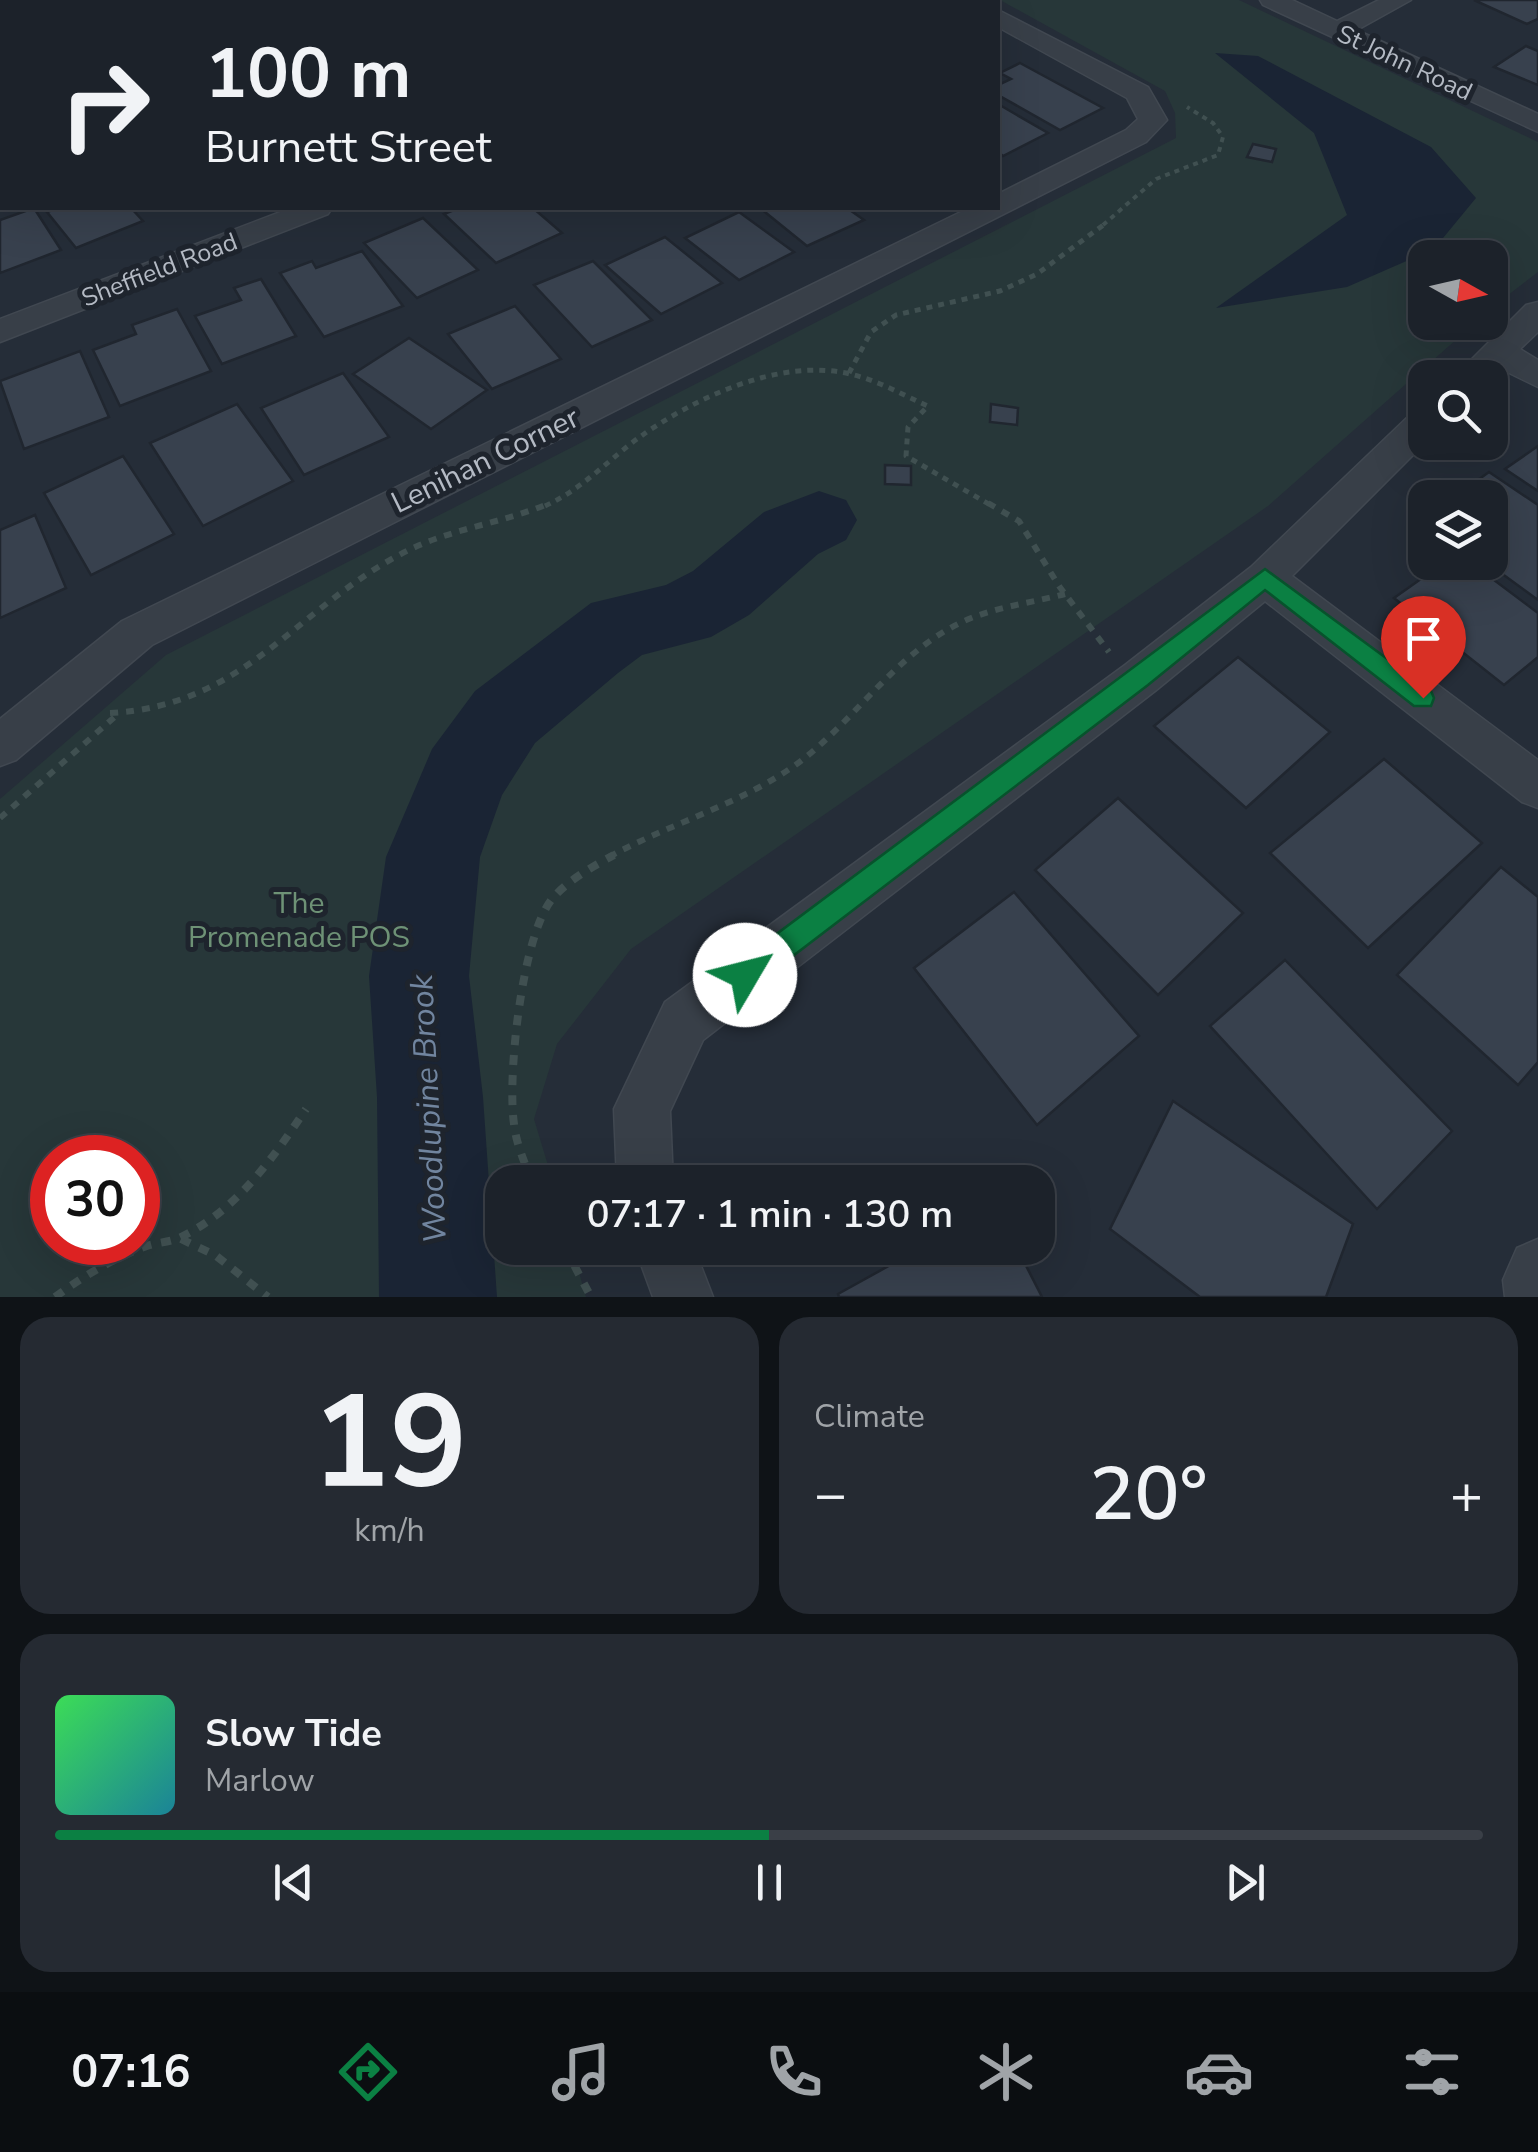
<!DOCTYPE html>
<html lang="en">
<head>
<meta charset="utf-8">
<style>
  body { margin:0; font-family:"Nunito Sans",sans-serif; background:#252a32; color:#f1f3f6; height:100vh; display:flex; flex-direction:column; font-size:38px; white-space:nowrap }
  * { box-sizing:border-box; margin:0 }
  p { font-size:32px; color:#a0a4a8 }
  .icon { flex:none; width:55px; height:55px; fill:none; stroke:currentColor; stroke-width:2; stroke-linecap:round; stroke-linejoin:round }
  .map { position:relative; height:1297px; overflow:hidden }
  .panel { display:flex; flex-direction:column; gap:20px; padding:20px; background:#0f1317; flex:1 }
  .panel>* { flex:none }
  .top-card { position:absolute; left:0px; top:0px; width:1000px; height:210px; box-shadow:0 10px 40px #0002,0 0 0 2px #3a3f47; background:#1c222a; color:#f1f3f6; overflow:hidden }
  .needle { width:65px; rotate:98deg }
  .controls { position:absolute; left:1408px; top:240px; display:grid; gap:20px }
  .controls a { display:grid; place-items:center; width:100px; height:100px; border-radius:20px; background:#1c222a; box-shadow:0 10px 40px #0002,0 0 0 2px #3a3f47; font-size:50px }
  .speed { position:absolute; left:30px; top:1135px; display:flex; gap:20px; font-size:50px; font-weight:700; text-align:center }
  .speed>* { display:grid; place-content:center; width:130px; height:130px; border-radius:50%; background:#1c222a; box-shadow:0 10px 40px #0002,0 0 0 2px #3a3f47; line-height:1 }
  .speed .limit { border:15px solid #d22; background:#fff; color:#111 }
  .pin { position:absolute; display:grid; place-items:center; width:85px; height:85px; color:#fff; margin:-102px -42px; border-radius:50% 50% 50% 0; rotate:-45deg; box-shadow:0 0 10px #0007 }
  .pin .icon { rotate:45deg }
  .me { position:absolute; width:110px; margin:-55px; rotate:53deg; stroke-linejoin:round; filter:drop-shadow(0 0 8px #0008) }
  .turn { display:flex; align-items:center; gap:35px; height:210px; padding:0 40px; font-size:45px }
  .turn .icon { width:130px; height:130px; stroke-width:2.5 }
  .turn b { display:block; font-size:70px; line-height:85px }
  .big { font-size:75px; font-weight:600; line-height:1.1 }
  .panel .widget { flex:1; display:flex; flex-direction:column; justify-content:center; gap:15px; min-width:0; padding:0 35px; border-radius:30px; background:#252a32 }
  .panel .dial { align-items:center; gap:0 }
  .dial b { font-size:130px; line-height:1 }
  .song { display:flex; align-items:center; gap:30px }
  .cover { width:120px; height:120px; border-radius:15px; background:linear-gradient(135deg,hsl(130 70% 55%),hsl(190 70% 35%)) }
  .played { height:10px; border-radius:5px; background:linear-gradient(90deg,#0b8043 50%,#3a3f47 50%) }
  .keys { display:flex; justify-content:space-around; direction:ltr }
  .heat { display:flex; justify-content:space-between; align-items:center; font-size:55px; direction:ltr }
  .panel .tiles { flex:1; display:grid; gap:20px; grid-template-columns:1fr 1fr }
  .widget:last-child { grid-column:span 2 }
  .trip { position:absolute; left:485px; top:1165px; width:570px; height:100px; border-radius:30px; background:#1c222a; box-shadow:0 10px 40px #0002,0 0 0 2px #3a3f47; font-weight:600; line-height:100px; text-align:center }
  .dock { display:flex; height:160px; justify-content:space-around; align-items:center; background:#0b0e11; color:#a0a4a8 }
  .dock .icon { width:70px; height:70px }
  .dock .on { color:#0b8043 }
  .dock b { font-size:45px; color:#f1f3f6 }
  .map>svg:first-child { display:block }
  .green { fill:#273739; fill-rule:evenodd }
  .water { fill:#1a2434 }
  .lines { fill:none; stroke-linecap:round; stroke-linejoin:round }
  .river { fill:#1a2434; fill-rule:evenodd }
  .building { fill:#38414e; stroke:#20262f; stroke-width:2.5 }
  .minor-casing { stroke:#414851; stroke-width:3 }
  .path-far3 { stroke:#405051; stroke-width:4; stroke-dasharray:5 5; stroke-linecap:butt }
  .path-far2 { stroke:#405051; stroke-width:5; stroke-dasharray:6 6; stroke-linecap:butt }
  .path-far1 { stroke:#405051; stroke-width:6; stroke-dasharray:8 8; stroke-linecap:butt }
  .path { stroke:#405051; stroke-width:8; stroke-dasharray:10 10; stroke-linecap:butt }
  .minor { fill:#383f48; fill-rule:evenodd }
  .route { fill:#0b8043; stroke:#07532c; stroke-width:2.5 }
  .labels { text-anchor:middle; stroke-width:10; stroke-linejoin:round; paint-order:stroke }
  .far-street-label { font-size:25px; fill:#b4bac4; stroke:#1e242d }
  .street-label { font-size:30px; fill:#b4bac4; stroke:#1e242d }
  .park-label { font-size:30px; fill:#6e9276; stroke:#1e242d }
  .water-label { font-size:32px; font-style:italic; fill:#71859f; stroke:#1e242d }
</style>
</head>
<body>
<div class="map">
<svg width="1538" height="1297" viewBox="0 0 1538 1297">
  <rect width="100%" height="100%" fill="#252d38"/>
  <!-- green -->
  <path class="green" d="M1000,0H1239L1538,142V272L1490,309V258H1425V322L1475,323L1268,506L631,949L557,1044L534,1119L553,1182H502V1248H572L586,1297H0V799L166,655L1176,138L1175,113L1165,91ZM52,1158H138V1242H52Z"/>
  <!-- water -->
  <polygon class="water" points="1215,53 1258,56 1431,147 1476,198 1434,249 1347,287 1216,308 1347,215 1314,133"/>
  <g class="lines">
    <!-- river -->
    <polygon class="river" points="819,491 846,500 857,520 846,540 818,554 749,615 711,637 642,655 618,673 535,743 502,795 480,857 469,976 483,1097 497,1297 379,1297 377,1097 369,976 386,857 432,749 475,691 591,603 666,585 693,571 764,512"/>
  </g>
  <!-- building -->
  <g class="building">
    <polygon points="1474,0 1538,0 1538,19 1527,24"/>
    <polygon points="1526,46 1538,51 1538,85 1494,67"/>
    <polygon points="1020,63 1103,108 1060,130 998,95 998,85 1011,79 1000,73"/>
    <polygon points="998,104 1048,133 1003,156 998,152"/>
    <polygon points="1253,144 1276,149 1272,162 1247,157"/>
    <polygon points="34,208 61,250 0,273 0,220"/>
    <polygon points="58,208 131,208 143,221 76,248 47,212"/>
    <polygon points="459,208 533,208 562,233 496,263 444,214"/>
    <polygon points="760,208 847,208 864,220 807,246"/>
    <polygon points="739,212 794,252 739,280 685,238"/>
    <polygon points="423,218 478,270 417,298 364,243"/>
    <polygon points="665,237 722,283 661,314 605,265"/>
    <polygon points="362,251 403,306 324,337 280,273 312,261 316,268"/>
    <polygon points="593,261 652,320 592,347 534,285"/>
    <polygon points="261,279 296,336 222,364 195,316 241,300 234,288"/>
    <polygon points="515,306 561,359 492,389 448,334"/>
    <polygon points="177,309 211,371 120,406 93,350 136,334 132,325"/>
    <polygon points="409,338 487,390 431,429 353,374"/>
    <polygon points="80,351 109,417 24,449 0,381"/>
    <polygon points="343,373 389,437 304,475 261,408"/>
    <polygon points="237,404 293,481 203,526 150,443"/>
    <polygon points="991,404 1018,408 1017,425 990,422"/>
    <polygon points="1538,446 1538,491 1505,469"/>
    <polygon points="123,456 174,534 91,575 44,493"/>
    <polygon points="885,465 911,466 911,485 885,484"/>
    <polygon points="1489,472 1538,505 1538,600 1486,562 1490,562 1490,498 1467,498 1460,493"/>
    <polygon points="35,515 66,588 0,618 0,530"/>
    <polygon points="1425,558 1425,562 1470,562 1538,613 1538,657 1504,685 1394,598 1425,576 1412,567"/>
    <polygon points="1238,657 1330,732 1246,808 1154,726"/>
    <polygon points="1384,759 1482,843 1368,948 1270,853"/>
    <polygon points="1118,798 1243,913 1158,995 1035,870"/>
    <polygon points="1501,867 1538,897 1538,1062 1518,1085 1397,975"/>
    <polygon points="1014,892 1139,1036 1037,1125 914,968"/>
    <polygon points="1285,960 1452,1131 1377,1209 1210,1026"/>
    <polygon points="1173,1101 1353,1224 1326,1297 1200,1297 1110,1229"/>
    <polygon points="921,1248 1017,1248 1042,1297 839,1297 838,1294"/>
  </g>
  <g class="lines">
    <!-- minor casing -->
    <g class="minor-casing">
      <g id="minor">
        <polygon points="275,0 300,0 301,2 276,2"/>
        <polygon points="954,0 981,0 982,2 955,2"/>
        <polygon points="1260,0 1292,0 1337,21 1379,0 1411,0 1357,30 1538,114 1538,132 1263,5"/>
        <polygon points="998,10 1148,87 1167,120 1146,142 152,645 16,760 0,766 0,719 122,621 969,208 998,208 998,194 1126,130 1138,119 1127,98 998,27"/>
        <polygon points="291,208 332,208 328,214 0,342 0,319"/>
        <polygon points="1538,302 1538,332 1520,349 1538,360 1538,387 1501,369 1490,379 1453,378 1526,305"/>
        <polygon points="1425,409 1426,442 1292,576 1538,760 1538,808 1522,802 1265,601 1155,691 703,1040 670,1111 673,1182 617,1182 614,1109 665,1002 1125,665 1251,567 1412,413"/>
        <polygon points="1538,1239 1538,1297 1505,1297 1503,1280 1517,1248"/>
        <polygon points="635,1248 694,1248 713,1297 653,1297"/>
      </g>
    </g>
    <!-- path-far3 -->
    <g class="path-far3">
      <polyline points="365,2 373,0"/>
      <polyline points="840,2 847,0"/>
      <polyline points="1103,225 1156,179 1218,155 1223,137 1213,123 1187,107"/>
    </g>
    <!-- path-far2 -->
    <g class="path-far2">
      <polyline points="849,373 871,332 896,315 1000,291 1037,274 1106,223"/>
      <path d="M545,506C582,489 605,463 637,439C692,399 780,357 850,374C877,380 903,395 928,406L908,427L906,456L992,506"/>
    </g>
    <!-- path-far1 -->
    <g class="path-far1">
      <polyline points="988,503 1019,521 1059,586 1109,652"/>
      <path d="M110,713C243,706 293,612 399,555C446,529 501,524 550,503"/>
      <polyline points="0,818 118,714"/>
      <path d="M609,857C669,824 738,805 794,766C854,723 894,654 962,622C994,607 1031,603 1065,594"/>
    </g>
    <!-- path -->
    <g class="path">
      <path d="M532,1182C525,1163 516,1144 514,1124C507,1076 522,936 552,899C568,880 592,867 614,855"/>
      <polyline points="181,1239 215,1255 268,1297"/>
      <polyline points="565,1248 591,1297"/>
      <path d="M55,1297C82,1277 112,1259 144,1247C156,1242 169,1243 181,1237C237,1210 273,1158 306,1109"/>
    </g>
    <!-- minor -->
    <use href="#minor" class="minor"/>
  </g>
  <!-- route -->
  <polygon class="route" points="1265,569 1431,691 1434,698 1431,706 1414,706 1265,590 1148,685 755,985 745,989 735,985 731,975 735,965"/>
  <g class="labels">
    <!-- far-street labels -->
    <g class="far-street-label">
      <text transform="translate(1405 62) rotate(25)" y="9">St John Road</text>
      <text transform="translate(159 269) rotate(-21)" y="9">Sheffield Road</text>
    </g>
    <!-- street labels -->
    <g class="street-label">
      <text transform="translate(485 460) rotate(-26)" y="10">Lenihan Corner</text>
    </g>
    <!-- park labels -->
    <g class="park-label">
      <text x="299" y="913">The<tspan x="299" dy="34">Promenade POS</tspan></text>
    </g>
    <!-- water labels -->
    <g class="water-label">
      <text transform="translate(428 1109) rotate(-93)" y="11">Woodlupine Brook</text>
    </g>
  </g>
</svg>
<div class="controls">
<a><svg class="needle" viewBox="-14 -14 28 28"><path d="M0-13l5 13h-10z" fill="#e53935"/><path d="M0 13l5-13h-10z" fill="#a0a4a8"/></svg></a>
<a><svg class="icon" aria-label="search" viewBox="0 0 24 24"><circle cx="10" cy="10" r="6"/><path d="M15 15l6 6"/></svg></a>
<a><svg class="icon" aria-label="layers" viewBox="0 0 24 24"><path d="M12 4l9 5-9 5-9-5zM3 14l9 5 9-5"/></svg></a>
</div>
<div class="speed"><div class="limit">30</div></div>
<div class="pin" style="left:1423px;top:698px;background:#d93025"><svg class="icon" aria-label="arrive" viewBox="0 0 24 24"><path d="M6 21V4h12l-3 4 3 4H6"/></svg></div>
<svg class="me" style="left:745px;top:975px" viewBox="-20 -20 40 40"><circle r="19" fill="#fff"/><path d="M0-13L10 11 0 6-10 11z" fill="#0b8043"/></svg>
<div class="trip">07:17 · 1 min · 130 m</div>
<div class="top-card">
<div class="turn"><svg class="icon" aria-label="right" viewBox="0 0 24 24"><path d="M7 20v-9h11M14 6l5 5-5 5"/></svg><div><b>100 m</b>Burnett Street</div></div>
</div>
</div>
<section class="panel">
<div class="tiles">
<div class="widget dial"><b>19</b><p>km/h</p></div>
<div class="widget"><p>Climate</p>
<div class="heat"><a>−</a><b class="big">20°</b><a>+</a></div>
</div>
<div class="widget">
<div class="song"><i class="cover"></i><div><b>Slow Tide</b><p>Marlow</p></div></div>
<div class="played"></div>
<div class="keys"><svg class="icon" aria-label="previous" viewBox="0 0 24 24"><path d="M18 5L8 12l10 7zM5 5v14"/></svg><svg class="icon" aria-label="pause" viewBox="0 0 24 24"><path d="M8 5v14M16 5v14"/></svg><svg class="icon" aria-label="next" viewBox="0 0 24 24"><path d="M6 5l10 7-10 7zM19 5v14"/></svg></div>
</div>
</div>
</section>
<nav class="dock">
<b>07:16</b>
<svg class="icon on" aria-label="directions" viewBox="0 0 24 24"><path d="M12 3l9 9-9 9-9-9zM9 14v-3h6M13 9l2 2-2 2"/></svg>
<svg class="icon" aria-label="music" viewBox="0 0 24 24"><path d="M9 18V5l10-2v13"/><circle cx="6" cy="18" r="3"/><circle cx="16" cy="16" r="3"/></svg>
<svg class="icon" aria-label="phone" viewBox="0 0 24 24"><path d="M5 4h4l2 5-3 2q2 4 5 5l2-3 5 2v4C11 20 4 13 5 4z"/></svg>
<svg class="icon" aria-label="climate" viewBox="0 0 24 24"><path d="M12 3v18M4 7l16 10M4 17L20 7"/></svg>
<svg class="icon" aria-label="car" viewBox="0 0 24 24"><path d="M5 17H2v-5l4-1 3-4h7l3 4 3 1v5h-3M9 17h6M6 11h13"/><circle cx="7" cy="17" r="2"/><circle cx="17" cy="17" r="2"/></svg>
<svg class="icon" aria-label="filters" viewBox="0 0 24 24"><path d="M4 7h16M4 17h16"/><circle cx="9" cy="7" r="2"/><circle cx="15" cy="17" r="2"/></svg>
</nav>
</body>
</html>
